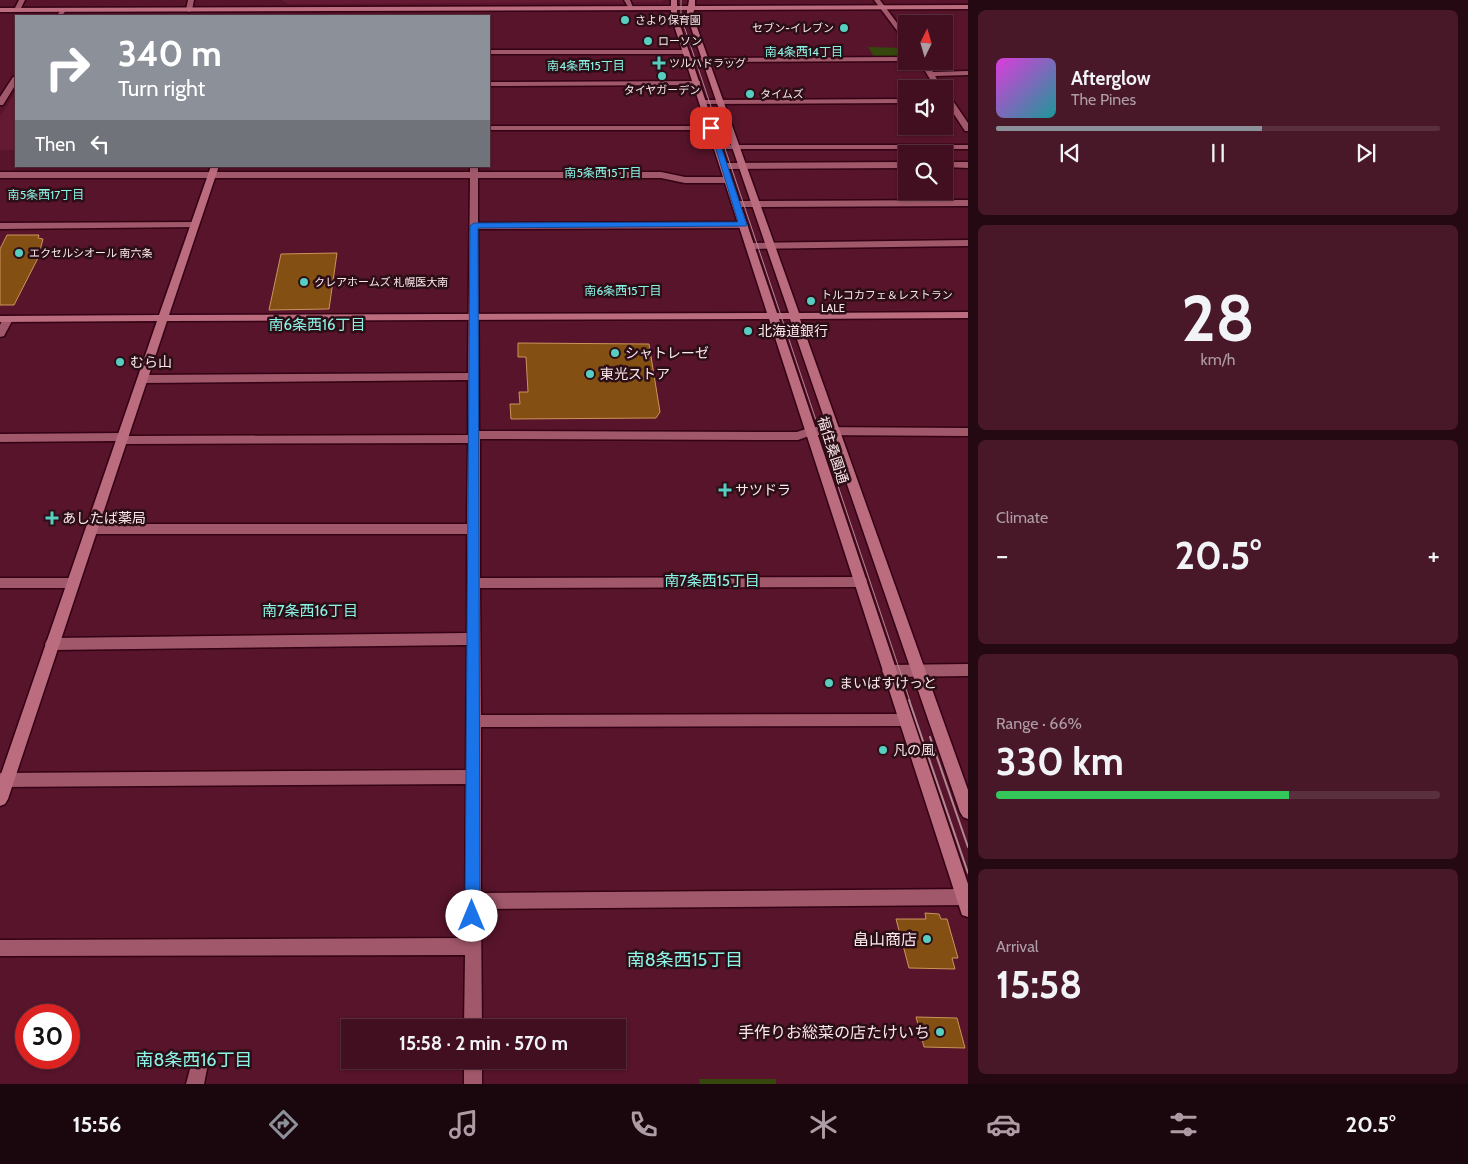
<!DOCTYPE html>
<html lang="en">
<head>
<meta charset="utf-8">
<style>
  body { margin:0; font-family:Cabin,"Noto Sans JP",sans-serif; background:#481829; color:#f1f3f6; height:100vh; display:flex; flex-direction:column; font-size:19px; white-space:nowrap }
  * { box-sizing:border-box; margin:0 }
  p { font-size:16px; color:#ae9ca5 }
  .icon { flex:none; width:28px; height:28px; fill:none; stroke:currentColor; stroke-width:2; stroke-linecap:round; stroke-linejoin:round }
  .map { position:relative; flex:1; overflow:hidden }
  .side { display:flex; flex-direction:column; gap:10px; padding:10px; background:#240812; width:500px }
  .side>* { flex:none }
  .top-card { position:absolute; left:15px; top:15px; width:475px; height:152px; border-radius:0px; box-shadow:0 1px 4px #0004,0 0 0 1px #5a2f3e; background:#8c9099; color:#fff; overflow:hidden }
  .needle { width:32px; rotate:5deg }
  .buttons { position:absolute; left:898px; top:15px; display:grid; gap:10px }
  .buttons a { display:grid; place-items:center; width:55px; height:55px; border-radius:0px; background:#410f20; box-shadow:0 1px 4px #0004,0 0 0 1px #5a2f3e; font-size:25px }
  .speed { position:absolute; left:15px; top:1004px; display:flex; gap:10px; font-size:25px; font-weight:700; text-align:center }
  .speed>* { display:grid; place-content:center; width:65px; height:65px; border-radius:50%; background:#410f20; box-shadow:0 1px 4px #0004,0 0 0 1px #5a2f3e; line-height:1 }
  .speed .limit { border:8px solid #d22; background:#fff; color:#111 }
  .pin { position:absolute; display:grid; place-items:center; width:42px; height:42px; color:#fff; margin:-21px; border-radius:10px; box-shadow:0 2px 8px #0006 }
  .me { position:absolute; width:55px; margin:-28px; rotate:0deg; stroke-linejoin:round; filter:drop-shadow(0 0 4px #0008) }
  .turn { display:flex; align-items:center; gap:18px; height:105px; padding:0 20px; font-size:22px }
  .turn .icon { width:65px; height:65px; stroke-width:2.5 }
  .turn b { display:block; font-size:35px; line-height:42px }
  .then { display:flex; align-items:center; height:48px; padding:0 20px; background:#0003; gap:10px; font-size:19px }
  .big { font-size:38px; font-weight:700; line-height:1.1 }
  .side .widget { flex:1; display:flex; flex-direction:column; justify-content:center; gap:8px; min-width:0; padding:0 18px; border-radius:8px; background:#481829 }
  .side .dial { align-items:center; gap:0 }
  .dial b { font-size:65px; line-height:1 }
  .song { display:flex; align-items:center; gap:15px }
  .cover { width:60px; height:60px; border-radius:8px; background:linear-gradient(135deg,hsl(300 70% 55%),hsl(180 70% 35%)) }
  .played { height:5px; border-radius:2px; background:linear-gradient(90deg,#8c9099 60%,#5a2f3e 60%) }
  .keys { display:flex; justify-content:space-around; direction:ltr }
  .heat { display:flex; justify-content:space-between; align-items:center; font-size:28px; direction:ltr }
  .charge { height:8px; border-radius:4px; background:linear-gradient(90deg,#34c759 66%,#5a2f3e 0) }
  .trip { position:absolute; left:341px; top:1019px; width:285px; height:50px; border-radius:0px; background:#410f20; box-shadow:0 1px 4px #0004,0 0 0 1px #5a2f3e; font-weight:700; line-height:50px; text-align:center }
  .tab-bar { display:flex; height:80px; justify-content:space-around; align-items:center; background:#1a060d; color:#ae9ca5 }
  .tab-bar .icon { width:35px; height:35px }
  .tab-bar .on { color:#8c9099 }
  .tab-bar b { font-size:22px; color:#f1f3f6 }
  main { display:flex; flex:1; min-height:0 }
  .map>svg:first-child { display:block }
  .built { fill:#651a33 }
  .green { fill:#36470e }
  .building { fill:#834f12; stroke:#cc945c }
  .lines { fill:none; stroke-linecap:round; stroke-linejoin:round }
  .street-casing { stroke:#340214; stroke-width:3 }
  .secondary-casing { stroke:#340214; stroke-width:3 }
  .street { fill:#a2586b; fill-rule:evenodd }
  .secondary { fill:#bb6c7f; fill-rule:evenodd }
  .tram-far1 { stroke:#b18995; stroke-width:1 }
  .tram { stroke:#b18995; stroke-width:2 }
  .route { fill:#1a73e8; stroke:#114b97 }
  .poi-dot { fill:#58cec0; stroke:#2b0e16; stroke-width:2 }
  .labels { text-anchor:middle; stroke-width:5; stroke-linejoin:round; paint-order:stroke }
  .far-poi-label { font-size:11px; fill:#fae8eb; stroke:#2b0e16; text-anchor:start }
  .far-neighbourhood-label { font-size:12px; fill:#8cf4e6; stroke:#2b0e16 }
  .poi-label { font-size:14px; fill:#fae8eb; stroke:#2b0e16; text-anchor:start }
  .street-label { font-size:14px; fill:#fae8eb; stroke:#2b0e16 }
  .neighbourhood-label { font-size:15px; fill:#8cf4e6; stroke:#2b0e16 }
  .near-poi-label { font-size:16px; fill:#fae8eb; stroke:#2b0e16; text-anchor:end }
  .near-neighbourhood-label { font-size:18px; fill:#8cf4e6; stroke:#2b0e16 }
</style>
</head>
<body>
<main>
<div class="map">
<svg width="968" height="1084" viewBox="0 0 968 1084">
  <rect width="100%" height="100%" fill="#57142a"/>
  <!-- built -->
  <g class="built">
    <polygon points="281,0 663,0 662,2 288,4"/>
    <polygon points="16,92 16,150 0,150 0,116"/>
  </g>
  <!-- green -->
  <g class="green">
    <polygon points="868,47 902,48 906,56 874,57"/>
    <polygon points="699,1079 776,1079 776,1084 700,1084"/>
  </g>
  <!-- building -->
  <g class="building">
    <polygon points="7,235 39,235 38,238 43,239 38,258 14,305 0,305 0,249"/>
    <polygon points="337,253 329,309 269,310 281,254"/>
    <polygon points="518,343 649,344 660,412 656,418 511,419 510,404 520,404 519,392 528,392 526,357 518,357"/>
    <polygon points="925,913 939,914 941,919 947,919 958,958 952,958 955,969 909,968 896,919 926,919"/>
    <polygon points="916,1017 957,1018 965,1048 924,1047"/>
  </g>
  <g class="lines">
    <!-- street casing -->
    <g class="street-casing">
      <g id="street">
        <polygon points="19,0 25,0 20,10 17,12 14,10"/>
        <polygon points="188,0 194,0 192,10 189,12 186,10"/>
        <polygon points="624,0 630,0 634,10 630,10"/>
        <polygon points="874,0 880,0 906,35 906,41 904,40"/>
        <polygon points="63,8 66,10 62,16 56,16"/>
        <polygon points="489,50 686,50 690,52 686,54 489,54"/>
        <polygon points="906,57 906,61 689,62 685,60 689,58"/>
        <polygon points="919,61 926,61 933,72 968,71 968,75 935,76 944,89 936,89"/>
        <polygon points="13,77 16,77 16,84 3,105 0,105 0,97"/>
        <polygon points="700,81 700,85 697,85 489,86 489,82"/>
        <polygon points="944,92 947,92 968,123 968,131 965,131 944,99"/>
        <polygon points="906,99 906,103 703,104 699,102 703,100"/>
        <polygon points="489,126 711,126 715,128 711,130 489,130"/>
        <rect x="714" y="145" width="254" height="4"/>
        <polygon points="906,162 906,168 724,169 720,166 724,163"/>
        <polygon points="968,162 968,168 944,167 944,162"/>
        <polygon points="470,166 478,166 478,172 661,172 685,177 728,177 732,180 728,183 685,183 661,178 478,178 478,223 743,222 748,225 743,228 478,229 479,431 797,432 811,427 968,428 968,436 812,435 798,440 480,439 480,578 861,577 866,578 867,582 866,586 861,587 480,588 481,715 905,714 910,715 912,720 910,725 905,726 481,727 481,893 968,889 968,905 481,909 482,1028 464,1028 465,955 0,956 0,940 465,938 466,784 0,787 0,773 466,770 467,645 52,650 47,648 45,644 47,640 52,638 467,633 467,534 92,534 88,532 86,529 88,526 92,524 467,524 468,443 122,444 117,441 0,442 0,434 123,433 128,436 468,435 468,380 143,383 138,379 143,375 468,373 470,178 0,178 0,172 470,172"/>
        <polygon points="968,200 968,206 736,207 732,204 736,201"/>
        <polygon points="195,222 198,223 198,227 0,229 0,223"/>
        <polygon points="968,240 968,246 750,249 745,246 750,243"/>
        <polygon points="8,316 13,319 4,336 0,337 0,325 4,317"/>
        <polygon points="0,578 73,578 78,579 79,583 78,587 73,588 0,588"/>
        <polygon points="968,664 968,676 889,677 884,675 882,671 884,667 889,665"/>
        <polygon points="199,1055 205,1058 208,1064 204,1084 186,1084 193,1058"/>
        <rect x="464" y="1060" width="18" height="24"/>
      </g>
    </g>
    <!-- secondary casing -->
    <g class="secondary-casing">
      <path id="secondary" d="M671,0H677V6H688L689,0H695V6L968,5V9L694,10L693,16L799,313L968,312V318L800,319L968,790V819L963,817L960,812L790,319H779L968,884V917L962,915L960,909L769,319L167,321L8,799L5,804L0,806V777L157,321L0,322V316L159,315L211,166H219L169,315L767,313L671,16V10L0,12V8L671,6ZM677,10H687V16L789,313H777L677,16Z"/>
    </g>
    <!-- street -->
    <use href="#street" class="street"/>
    <!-- secondary -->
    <use href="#secondary" class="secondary"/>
    <!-- tram-far1 -->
    <polyline class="tram-far1" points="681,0 681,17 910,701"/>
    <!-- tram -->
    <g class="tram">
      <polyline points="909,700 968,873"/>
      <polyline points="930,737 968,847"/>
    </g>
  </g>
  <!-- route -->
  <polygon class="route" points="709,126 715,128 747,225 746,226 478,228 480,916 478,921 472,924 467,921 465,916 470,226 474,223 738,222"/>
  <!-- markers -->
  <g class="poi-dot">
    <circle cx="625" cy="20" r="5"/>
    <circle cx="844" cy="28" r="5"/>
    <circle cx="648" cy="41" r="5"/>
    <path d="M656.5 55.5h5v5h5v5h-5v5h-5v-5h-5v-5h5z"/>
    <circle cx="662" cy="76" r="5"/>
    <circle cx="750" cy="94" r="5"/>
    <circle cx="19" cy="253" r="5"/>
    <circle cx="304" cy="282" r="5"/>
    <circle cx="811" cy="301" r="5"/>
    <circle cx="748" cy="331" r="5"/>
    <circle cx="615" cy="353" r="5"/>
    <circle cx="120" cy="362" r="5"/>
    <circle cx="590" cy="374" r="5"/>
    <path d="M722.5 482.5h5v5h5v5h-5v5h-5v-5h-5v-5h5z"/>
    <path d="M49.5 510.5h5v5h5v5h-5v5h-5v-5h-5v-5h5z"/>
    <circle cx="829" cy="683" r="5"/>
    <circle cx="883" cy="750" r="5"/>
    <circle cx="927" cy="939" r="5"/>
    <circle cx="940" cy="1032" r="5"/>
  </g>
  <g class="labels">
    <!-- far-poi labels -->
    <g class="far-poi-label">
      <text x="635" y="24">さより保育園</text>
      <text x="834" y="32" text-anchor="end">セブン-イレブン</text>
      <text x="658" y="45">ローソン</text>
      <text x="669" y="67">ツルハドラッグ</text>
      <text x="662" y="94" text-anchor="middle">タイヤガーデン</text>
      <text x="760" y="98">タイムズ</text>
      <text x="29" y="257">エクセルシオール 南六条</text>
      <text x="314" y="286">クレアホームズ 札幌医大南</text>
      <text x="821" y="299">トルコカフェ＆レストラン<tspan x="821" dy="13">LALE</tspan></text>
    </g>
    <!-- far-neighbourhood labels -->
    <g class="far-neighbourhood-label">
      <text x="804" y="56">南4条西14丁目</text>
      <text x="586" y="70">南4条西15丁目</text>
      <text x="603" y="177">南5条西15丁目</text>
      <text x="46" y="199">南5条西17丁目</text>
      <text x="623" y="295">南6条西15丁目</text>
    </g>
    <!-- poi labels -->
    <g class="poi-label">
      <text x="758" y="336">北海道銀行</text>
      <text x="625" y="358">シャトレーゼ</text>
      <text x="130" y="367">むら山</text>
      <text x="600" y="379">東光ストア</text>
      <text x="735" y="495">サツドラ</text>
      <text x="62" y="523">あしたば薬局</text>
      <text x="839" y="688">まいばすけっと</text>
      <text x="893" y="755">凡の風</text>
    </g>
    <!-- street labels -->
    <g class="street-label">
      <text transform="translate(833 450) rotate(72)" y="5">福住桑園通</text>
    </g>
    <!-- neighbourhood labels -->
    <g class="neighbourhood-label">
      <text x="317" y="330">南6条西16丁目</text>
      <text x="712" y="586">南7条西15丁目</text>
      <text x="310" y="616">南7条西16丁目</text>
    </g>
    <!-- near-poi labels -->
    <g class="near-poi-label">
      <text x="917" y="945">畠山商店</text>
      <text x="930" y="1038">手作りお総菜の店たけいち</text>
    </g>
    <!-- near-neighbourhood labels -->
    <g class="near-neighbourhood-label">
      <text x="685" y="966">南8条西15丁目</text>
      <text x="194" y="1066">南8条西16丁目</text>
    </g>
  </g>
</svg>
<div class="buttons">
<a><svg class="needle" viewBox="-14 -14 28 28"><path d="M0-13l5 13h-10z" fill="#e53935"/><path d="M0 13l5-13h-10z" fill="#ae9ca5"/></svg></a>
<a><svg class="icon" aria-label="sound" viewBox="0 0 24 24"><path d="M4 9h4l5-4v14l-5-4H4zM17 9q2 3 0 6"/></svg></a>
<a><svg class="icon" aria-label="search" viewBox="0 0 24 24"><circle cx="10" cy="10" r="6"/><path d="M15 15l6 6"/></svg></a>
</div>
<div class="speed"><div class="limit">30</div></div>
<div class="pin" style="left:711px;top:128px;background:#d93025"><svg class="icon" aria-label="arrive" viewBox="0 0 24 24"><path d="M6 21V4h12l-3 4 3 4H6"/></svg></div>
<svg class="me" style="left:472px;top:916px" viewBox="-20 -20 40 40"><circle r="19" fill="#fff"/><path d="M0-13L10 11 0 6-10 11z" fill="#1a73e8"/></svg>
<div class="trip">15:58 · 2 min · 570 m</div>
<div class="top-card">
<div class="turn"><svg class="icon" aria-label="right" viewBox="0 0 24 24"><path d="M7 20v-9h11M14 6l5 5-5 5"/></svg><div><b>340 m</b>Turn right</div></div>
<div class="then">Then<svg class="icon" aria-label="left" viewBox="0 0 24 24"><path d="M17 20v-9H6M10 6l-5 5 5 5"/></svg></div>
</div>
</div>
<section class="side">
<div class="widget">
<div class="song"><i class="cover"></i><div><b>Afterglow</b><p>The Pines</p></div></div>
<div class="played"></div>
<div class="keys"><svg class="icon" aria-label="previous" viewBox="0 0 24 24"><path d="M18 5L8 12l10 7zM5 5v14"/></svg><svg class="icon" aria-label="pause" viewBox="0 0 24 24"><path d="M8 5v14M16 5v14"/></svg><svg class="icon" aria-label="next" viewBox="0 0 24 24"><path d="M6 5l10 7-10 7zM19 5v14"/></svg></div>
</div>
<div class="widget dial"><b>28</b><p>km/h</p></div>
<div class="widget"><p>Climate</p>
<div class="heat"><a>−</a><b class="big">20.5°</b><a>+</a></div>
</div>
<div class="widget"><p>Range · 66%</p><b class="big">330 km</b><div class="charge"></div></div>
<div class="widget"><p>Arrival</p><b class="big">15:58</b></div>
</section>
</main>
<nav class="tab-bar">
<b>15:56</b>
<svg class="icon on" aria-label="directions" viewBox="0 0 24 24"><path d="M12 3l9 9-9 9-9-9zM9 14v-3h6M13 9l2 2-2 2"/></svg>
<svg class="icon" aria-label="music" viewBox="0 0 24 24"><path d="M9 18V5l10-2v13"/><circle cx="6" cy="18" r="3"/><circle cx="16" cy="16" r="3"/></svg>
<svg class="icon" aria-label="phone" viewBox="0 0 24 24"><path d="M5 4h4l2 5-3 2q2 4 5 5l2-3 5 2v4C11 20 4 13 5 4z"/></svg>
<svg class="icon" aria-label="climate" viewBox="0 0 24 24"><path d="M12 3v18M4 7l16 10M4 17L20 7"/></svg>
<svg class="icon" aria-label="car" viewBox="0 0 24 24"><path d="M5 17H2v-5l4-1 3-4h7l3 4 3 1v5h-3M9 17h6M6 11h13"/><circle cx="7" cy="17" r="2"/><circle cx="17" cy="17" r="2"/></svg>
<svg class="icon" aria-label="filters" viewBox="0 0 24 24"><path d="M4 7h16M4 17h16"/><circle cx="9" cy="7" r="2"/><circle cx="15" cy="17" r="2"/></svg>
<b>20.5°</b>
</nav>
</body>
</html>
